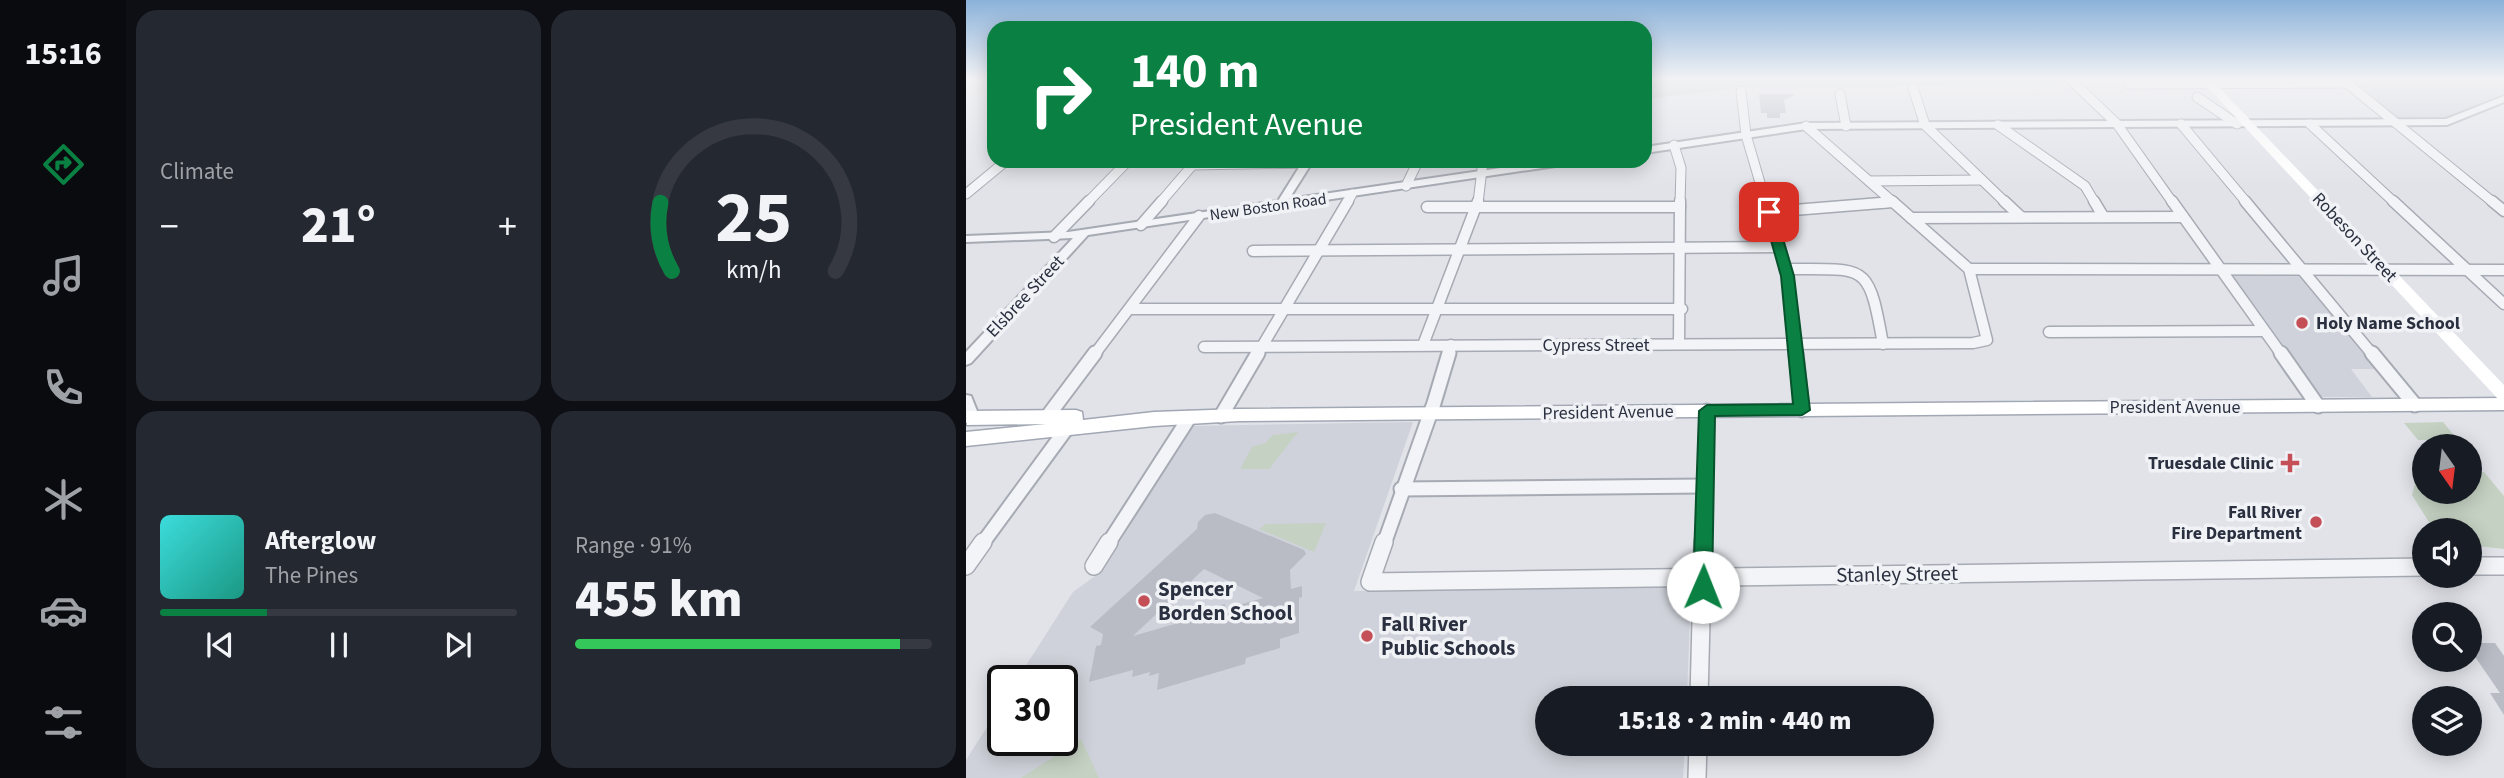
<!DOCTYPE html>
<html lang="en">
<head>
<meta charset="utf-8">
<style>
  body { margin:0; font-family:"Source Sans 3",sans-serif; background:#242831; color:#f1f3f6; height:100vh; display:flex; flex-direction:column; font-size:26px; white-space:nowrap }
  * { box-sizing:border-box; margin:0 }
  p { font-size:23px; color:#9ea1a6 }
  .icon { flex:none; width:38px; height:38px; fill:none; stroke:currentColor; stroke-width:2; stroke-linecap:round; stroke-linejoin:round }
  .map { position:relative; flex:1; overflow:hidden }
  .details { display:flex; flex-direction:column; gap:10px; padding:10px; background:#0d0f14; width:840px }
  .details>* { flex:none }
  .guide { position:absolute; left:21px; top:21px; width:665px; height:147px; border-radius:21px; box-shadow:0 4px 18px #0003; background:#0b8043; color:#fff; overflow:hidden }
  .needle { width:46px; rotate:166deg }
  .fabs { position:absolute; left:1446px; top:434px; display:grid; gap:14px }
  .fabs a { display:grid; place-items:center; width:70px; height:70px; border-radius:50%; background:#171b24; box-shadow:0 4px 18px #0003; font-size:35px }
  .speed { position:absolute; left:21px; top:665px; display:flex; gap:14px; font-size:35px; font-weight:700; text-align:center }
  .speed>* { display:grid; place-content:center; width:91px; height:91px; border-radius:50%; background:#171b24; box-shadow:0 4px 18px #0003; line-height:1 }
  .speed .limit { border:4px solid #111; border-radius:10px; background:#fff; color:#111 }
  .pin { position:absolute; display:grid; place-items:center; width:60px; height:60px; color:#fff; margin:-30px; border-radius:14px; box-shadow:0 4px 10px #0006 }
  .me { position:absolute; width:77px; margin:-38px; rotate:1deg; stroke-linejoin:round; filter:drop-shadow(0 0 5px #0008) }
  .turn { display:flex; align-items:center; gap:24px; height:147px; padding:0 28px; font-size:32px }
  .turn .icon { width:91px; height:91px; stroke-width:2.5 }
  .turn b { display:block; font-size:49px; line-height:60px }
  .big { font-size:52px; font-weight:800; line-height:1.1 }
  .details .card { flex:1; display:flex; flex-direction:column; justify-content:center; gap:10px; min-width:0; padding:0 24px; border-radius:21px; background:#242831 }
  .details .dial { align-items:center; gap:0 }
  .dial svg { height:182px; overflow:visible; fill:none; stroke:#363941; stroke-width:7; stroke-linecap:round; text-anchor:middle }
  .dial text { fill:#f1f3f6; stroke:none }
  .song { display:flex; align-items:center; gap:21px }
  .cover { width:84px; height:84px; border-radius:10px; background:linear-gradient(135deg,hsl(180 70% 55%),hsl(170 70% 35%)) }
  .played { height:7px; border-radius:4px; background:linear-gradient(90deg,#0b8043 30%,#363941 30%) }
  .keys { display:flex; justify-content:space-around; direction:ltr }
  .heat { display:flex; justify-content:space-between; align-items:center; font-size:38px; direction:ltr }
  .charge { height:10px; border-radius:5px; background:linear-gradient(90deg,#34c759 91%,#363941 0) }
  .details .tiles { flex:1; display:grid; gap:10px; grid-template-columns:repeat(2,1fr) }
  .trip { position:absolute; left:569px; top:686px; width:399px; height:70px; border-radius:35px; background:#171b24; box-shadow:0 4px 18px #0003; font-weight:800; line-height:70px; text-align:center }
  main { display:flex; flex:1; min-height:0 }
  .tabs { display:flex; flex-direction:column; width:126px; justify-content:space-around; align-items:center; background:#090b0e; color:#9ea1a6 }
  .tabs .icon { width:49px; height:49px }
  .tabs .selected { color:#0b8043 }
  .tabs b { font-size:32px; color:#f1f3f6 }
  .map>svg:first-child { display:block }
  .built { fill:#cfd2da }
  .green { fill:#c5d2c3 }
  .building { fill:#b9bcc5; fill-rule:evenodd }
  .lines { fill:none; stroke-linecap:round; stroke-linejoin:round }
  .minor-far3-casing { stroke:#a6aab3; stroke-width:11 }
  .minor-far2-casing { stroke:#a6aab3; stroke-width:13 }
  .minor-far1-casing { stroke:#a6aab3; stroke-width:17 }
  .minor-casing { stroke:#a6aab3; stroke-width:20 }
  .tertiary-casing { stroke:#a6aab3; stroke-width:4 }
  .primary-casing { stroke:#a1a7b3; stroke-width:3 }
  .minor-far3 { stroke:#f3f4f7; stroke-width:9 }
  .minor-far2 { stroke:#f3f4f7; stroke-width:10 }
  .minor-far1 { stroke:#f3f4f7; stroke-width:13 }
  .minor { stroke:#f3f4f7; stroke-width:17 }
  .tertiary { fill:#f3f4f7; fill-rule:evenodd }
  .secondary { fill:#fff; fill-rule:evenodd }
  .primary { fill:#fff; fill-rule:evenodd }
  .route { fill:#0b8043; stroke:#07532c; stroke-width:2 }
  .poi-dot { fill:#c54f57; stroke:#f0f2f6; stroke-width:2.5 }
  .labels { text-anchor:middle; stroke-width:7; stroke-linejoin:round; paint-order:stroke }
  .far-street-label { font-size:16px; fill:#2a303f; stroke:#f0f2f6 }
  .street-label { font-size:18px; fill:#2a303f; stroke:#f0f2f6 }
  .poi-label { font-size:18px; font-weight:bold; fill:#2a303f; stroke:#f0f2f6; text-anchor:end }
  .near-street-label { font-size:21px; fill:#2a303f; stroke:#f0f2f6 }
  .near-poi-label { font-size:21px; font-weight:bold; fill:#2a303f; stroke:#f0f2f6; text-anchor:start }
</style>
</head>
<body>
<main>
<nav class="tabs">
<b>15:16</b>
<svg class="icon selected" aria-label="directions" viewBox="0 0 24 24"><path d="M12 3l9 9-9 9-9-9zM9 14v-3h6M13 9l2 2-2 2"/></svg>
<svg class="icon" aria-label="music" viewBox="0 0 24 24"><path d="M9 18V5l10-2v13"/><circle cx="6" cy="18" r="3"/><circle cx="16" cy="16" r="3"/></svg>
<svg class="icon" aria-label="phone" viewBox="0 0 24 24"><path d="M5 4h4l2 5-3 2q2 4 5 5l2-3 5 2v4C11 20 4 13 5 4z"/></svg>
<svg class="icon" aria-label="climate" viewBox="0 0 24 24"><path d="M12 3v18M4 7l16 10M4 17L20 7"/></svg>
<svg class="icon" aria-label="car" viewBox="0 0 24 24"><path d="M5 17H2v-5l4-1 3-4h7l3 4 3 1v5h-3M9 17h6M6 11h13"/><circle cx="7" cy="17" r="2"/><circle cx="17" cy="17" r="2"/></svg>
<svg class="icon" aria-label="filters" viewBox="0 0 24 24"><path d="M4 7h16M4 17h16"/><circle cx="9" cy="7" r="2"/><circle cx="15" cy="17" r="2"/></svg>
</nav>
<section class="details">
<div class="tiles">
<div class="card"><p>Climate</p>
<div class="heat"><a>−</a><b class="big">21°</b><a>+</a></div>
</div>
<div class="card dial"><svg viewBox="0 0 100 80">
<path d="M14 69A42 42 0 1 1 86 69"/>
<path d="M14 69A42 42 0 0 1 9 39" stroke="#0b8043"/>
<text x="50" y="56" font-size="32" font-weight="700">25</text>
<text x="50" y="72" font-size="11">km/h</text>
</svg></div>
<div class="card">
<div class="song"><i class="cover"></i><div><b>Afterglow</b><p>The Pines</p></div></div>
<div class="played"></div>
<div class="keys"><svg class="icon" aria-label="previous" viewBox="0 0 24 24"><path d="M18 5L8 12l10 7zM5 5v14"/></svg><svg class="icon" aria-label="pause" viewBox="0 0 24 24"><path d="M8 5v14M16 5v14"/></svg><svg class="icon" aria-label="next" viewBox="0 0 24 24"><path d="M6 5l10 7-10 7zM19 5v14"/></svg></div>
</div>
<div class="card"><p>Range · 91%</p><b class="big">455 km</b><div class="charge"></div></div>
</div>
</section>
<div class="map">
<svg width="1538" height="778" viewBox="0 0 1538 778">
  <rect width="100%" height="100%" fill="#e1e3e9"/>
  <!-- built -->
  <g class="built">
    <polygon points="1383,79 1538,79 1538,93 1482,117 1436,121"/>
    <polygon points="1267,276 1335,276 1410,369 1385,369 1406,397 1354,397"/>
    <polygon points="447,422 388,591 725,585 721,698 581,698 581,744 719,744 717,778 0,778 0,760 37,702 37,740 96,740 96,681 50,681 107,592 136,571 225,426"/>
  </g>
  <!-- green -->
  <g class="green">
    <polygon points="679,79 1090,79 1096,85 781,87 679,99"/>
    <polygon points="1477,422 1491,439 1452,440 1438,423"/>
    <polygon points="332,432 303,469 274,469 286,447 299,443 307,435"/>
    <polygon points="1503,472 1518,472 1538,496 1538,549 1503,545 1503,530 1468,530 1446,495 1449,484 1458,473 1458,492 1503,492"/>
    <polygon points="360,523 348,552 293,529 300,524"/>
    <polygon points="115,739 133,778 55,778"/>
  </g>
  <!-- building -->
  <g class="building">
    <polygon points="793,94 830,94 818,100 820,113 814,113 814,118 801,118 801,113 795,113"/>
    <path d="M249,513L338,550L340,554L324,570L325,589L336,586V597L333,598V633L314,639V648L280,658L279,664L191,690L193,673L183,676L184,672L166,677L167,670L123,682L130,646L135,645L137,634L124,627L231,529L232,522L239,515ZM238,569L297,598L259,609V604L234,611L233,617L167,636Z"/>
    <polygon points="1503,643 1529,643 1538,656 1538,715 1524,693 1534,693 1503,648"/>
  </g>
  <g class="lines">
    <!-- minor-far3 casing -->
    <g class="minor-far3-casing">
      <g id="minor-far3">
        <polyline points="1104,79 1151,124 1207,203"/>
        <polyline points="1376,79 1528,203"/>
        <polyline points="1163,84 1381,83"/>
        <polyline points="947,88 959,125 1040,203"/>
        <polyline points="775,91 780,135 800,203"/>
        <polyline points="874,94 880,126"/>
        <polyline points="1231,97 1271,124"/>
        <polyline points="679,109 679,113"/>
        <polyline points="1215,124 1281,203"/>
        <polyline points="1344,124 1429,203"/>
        <polyline points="1032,125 1119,186 1129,203"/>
        <polyline points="840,126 928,203"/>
        <polyline points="708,145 715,168 714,203"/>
        <polyline points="226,165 341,163"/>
        <polyline points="903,181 1016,180"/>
        <polyline points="440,186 452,161"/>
        <polyline points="0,194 40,161"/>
        <polyline points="121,203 162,161"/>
        <polyline points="194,203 230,161"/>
        <polyline points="381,203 386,194"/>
        <polyline points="512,203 517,161"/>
        <polyline points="916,203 927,202"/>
      </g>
    </g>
    <!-- minor-far2 casing -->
    <g class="minor-far2-casing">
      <g id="minor-far2">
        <polyline points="800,201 822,276 830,355"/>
        <polyline points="1038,201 1055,217"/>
        <polyline points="1128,201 1137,216"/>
        <polyline points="1206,201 1316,355"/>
        <polyline points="1279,201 1407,355"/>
        <polyline points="1427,201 1538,304"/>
        <polyline points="1526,201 1538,211"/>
        <polyline points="461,207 714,207"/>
        <polyline points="803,212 927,202"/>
        <polyline points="945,218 1217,217"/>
        <polyline points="175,225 196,201"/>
        <polyline points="88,237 123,201"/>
        <polyline points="287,251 813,247"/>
        <path d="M819,269C901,270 902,260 917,344"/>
        <polyline points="1003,269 1538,270"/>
        <polyline points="164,309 716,309"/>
        <polyline points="1083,332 1297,331"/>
        <polyline points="713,344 714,201"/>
        <polyline points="457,345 512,201"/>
        <polyline points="238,347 1007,343 1021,340 1003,269 926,201"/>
        <polyline points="128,355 233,216"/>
        <polyline points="291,355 382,201"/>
        <polyline points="482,355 485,345"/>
      </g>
    </g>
    <!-- minor-far1 casing -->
    <g class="minor-far1-casing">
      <g id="minor-far1">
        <polyline points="830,353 836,410"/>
        <polyline points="1315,353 1352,406"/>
        <polyline points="1406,353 1449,405"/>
        <polyline points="255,416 292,353"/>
        <polyline points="81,417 129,353"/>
        <polyline points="435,489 739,486"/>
        <polyline points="16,544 101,428"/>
        <polyline points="142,544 223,418"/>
        <polyline points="418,544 468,403 483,353"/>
        <polyline points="737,544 741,411"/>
      </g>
    </g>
    <!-- minor casing -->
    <g class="minor-casing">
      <g id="minor">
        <polyline points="418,542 404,582 1458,567"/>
        <polyline points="0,566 17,542"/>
        <polyline points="128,566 143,542"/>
        <polyline points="1503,566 1538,566"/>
        <polyline points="733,698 737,542"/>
        <polyline points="731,778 732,744"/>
      </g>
    </g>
    <!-- tertiary casing -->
    <g class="tertiary-casing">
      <g id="tertiary">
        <polygon points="1538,96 1538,102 1481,125 840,129 679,153 679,147 840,123 1480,119"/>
        <polygon points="337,161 347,161 323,199 582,161 608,161 603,164 122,235 5,363 0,365 0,352 107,238 0,242 0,236 102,232 312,201"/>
        <polygon points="0,395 5,396 11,411 5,422 0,423"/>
      </g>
    </g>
    <!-- primary casing -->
    <g class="primary-casing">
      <polygon id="primary" points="1538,398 1538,410 273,421 188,426 0,446 0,432 80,424 1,425 1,411 110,410 116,412 117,420 188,412 273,409"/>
    </g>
    <!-- minor-far3 -->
    <use href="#minor-far3" class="minor-far3"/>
    <!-- minor-far2 -->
    <use href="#minor-far2" class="minor-far2"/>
    <!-- minor-far1 -->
    <use href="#minor-far1" class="minor-far1"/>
    <!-- minor -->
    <use href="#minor" class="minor"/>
    <!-- tertiary -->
    <use href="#tertiary" class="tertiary"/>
    <!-- secondary -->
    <polygon class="secondary" points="1234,79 1245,79 1538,385 1538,401 1532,399"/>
    <!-- primary -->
    <use href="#primary" class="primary"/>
  </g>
  <!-- sky -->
  <linearGradient id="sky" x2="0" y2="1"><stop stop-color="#8bb2da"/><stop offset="0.42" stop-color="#f2f2f5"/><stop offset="1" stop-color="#f2f2f5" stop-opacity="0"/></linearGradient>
  <rect width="1538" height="188" fill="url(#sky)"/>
  <!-- route -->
  <polygon class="route" points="803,209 809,212 828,276 844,410 836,415 749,416 746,587 744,593 737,595 730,593 727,587 733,411 741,405 827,404 815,276 797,212"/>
  <!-- markers -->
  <g class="poi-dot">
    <circle cx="1336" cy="323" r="7"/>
    <path d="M1320.5 452.5h7v7h7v7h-7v7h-7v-7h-7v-7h7z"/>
    <circle cx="1350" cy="522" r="7"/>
    <circle cx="178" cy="601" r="7"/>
    <circle cx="401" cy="636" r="7"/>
  </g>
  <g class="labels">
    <!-- far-street labels -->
    <g class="far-street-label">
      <text transform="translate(302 206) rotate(-8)" y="6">New Boston Road</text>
    </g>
    <!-- street labels -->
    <g class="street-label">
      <text transform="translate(1389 237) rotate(47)" y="6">Robeson Street</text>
      <text transform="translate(59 296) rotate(-47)" y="6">Elsbree Street</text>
      <text x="630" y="351">Cypress Street</text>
      <text x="1209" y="413">President Avenue</text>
      <text transform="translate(642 412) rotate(-1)" y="6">President Avenue</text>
    </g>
    <!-- poi labels -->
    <g class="poi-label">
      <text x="1350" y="329" text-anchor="start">Holy Name School</text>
      <text x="1308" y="469">Truesdale Clinic</text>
      <text x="1336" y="518">Fall River<tspan x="1336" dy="21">Fire Department</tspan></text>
    </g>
    <!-- near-street labels -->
    <g class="near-street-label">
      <text transform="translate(931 574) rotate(-1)" y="7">Stanley Street</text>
    </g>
    <!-- near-poi labels -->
    <g class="near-poi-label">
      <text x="192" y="596">Spencer<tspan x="192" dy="24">Borden School</tspan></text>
      <text x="415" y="631">Fall River<tspan x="415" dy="24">Public Schools</tspan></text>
    </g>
  </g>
</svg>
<div class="fabs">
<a><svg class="needle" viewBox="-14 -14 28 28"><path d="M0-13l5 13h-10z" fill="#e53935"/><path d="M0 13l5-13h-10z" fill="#9ea1a6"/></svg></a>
<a><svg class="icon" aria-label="sound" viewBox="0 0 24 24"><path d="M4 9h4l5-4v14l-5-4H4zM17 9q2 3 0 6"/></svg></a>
<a><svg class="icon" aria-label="search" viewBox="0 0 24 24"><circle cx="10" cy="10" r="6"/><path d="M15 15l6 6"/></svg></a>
<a><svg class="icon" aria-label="layers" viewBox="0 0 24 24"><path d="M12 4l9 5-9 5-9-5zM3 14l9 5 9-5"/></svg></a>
</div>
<div class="speed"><div class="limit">30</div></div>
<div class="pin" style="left:803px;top:212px;background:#d93025"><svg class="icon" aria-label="arrive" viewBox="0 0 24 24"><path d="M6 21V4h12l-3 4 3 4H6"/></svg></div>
<svg class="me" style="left:737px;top:587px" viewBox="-20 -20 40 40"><circle r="19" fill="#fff"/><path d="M0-13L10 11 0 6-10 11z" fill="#0b8043"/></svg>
<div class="trip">15:18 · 2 min · 440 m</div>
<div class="guide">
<div class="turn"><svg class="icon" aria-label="right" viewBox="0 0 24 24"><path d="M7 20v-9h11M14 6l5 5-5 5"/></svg><div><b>140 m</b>President Avenue</div></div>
</div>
</div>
</main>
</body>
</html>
